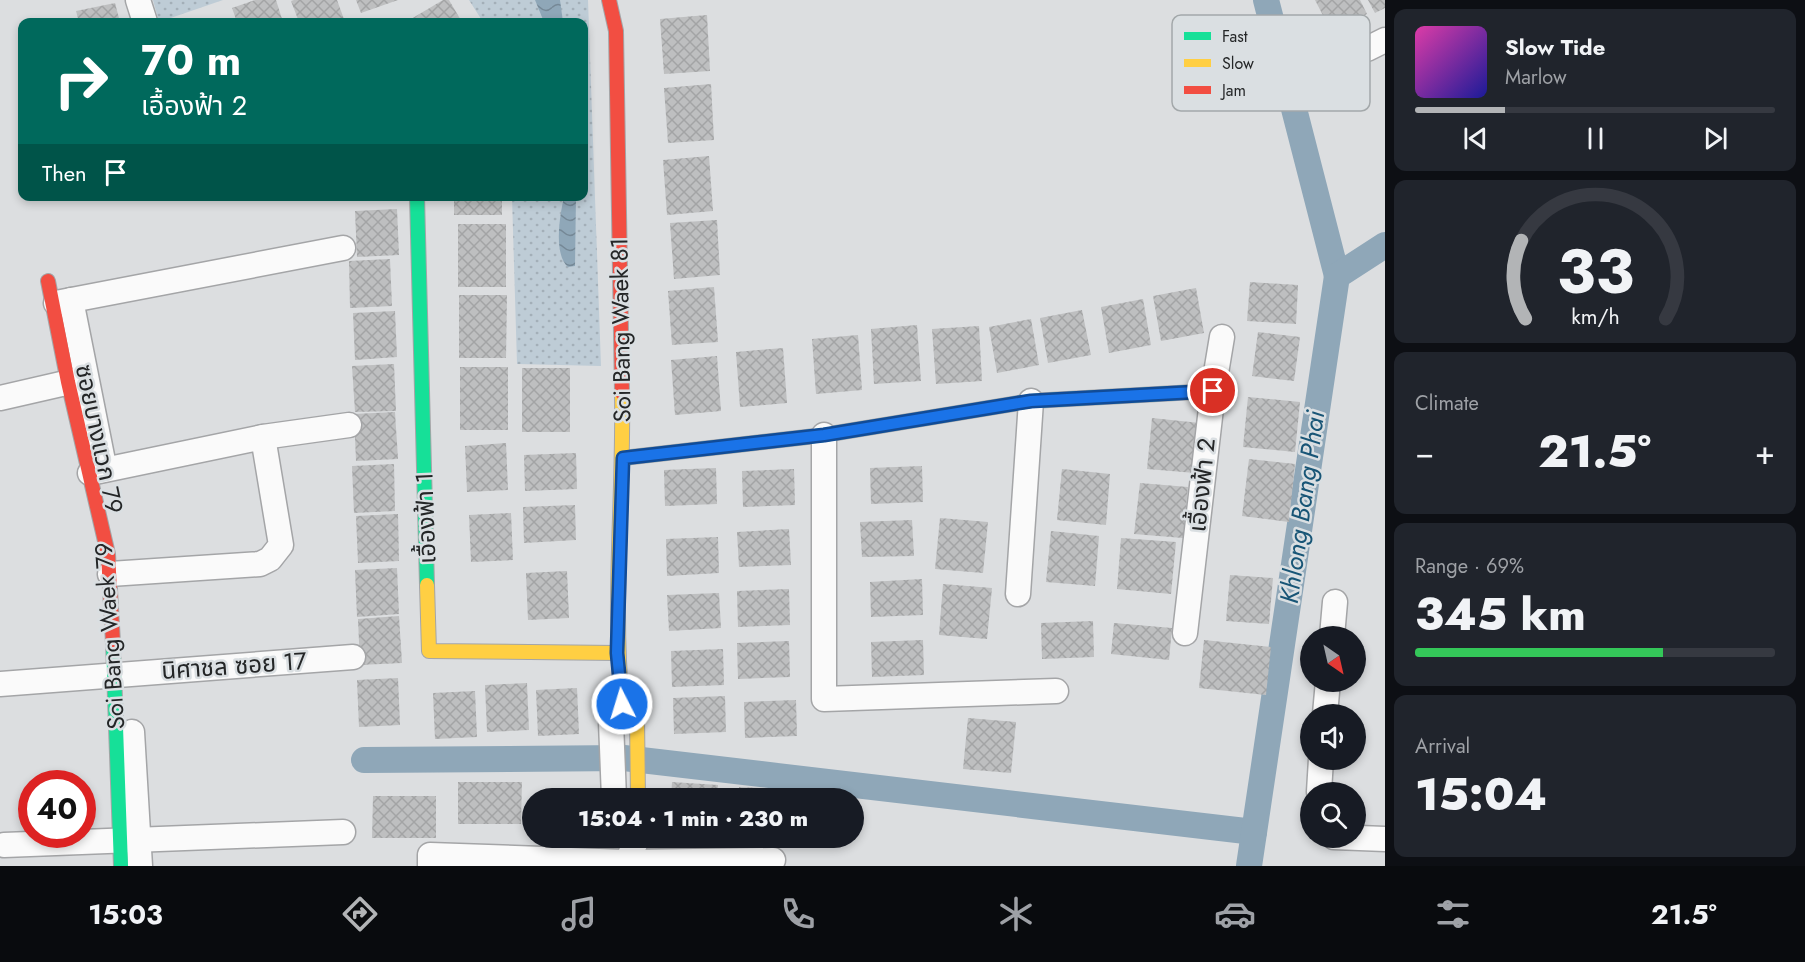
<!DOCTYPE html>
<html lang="en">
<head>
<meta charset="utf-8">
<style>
  body { margin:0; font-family:Jost,"Noto Sans Thai",sans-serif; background:#20242c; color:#f1f3f6; height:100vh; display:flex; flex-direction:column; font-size:22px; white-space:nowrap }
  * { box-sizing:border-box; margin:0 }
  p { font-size:20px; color:#9ea1a6 }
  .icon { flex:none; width:33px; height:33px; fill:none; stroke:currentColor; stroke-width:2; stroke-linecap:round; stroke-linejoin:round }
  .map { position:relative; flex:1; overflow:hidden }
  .side { display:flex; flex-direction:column; gap:9px; padding:9px; background:#0d0f14; width:420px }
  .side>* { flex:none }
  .hud { position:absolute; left:18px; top:18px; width:570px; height:183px; border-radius:12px; box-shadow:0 3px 9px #0003; background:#00695c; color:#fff; overflow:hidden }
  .needle { width:39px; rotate:146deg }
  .tools { position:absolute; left:1300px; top:626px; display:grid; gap:12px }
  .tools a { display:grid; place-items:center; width:66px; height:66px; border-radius:50%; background:#171b24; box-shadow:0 3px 9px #0003; font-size:30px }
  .speed { position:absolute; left:18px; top:770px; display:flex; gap:12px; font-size:30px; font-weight:700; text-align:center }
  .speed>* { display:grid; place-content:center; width:78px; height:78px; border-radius:50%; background:#171b24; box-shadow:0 3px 9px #0003; line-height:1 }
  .speed .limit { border:9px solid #d22; background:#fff; color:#111 }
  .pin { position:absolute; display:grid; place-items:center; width:51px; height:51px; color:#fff; margin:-26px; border:3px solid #fff; border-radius:50%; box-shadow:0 2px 6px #0007 }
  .me { position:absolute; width:66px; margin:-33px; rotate:355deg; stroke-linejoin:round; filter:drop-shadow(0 0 4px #0008) }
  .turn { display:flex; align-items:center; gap:21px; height:126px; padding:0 24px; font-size:27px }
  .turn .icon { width:78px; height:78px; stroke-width:2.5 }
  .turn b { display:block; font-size:42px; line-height:51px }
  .then { display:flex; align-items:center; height:57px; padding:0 24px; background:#0003; gap:12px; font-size:22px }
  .big { font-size:45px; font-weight:800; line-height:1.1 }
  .side .tile { flex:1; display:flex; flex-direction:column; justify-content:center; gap:9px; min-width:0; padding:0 21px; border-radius:12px; background:#20242c }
  .side .dial { align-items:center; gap:0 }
  .dial svg { height:156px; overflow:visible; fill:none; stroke:#363941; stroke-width:7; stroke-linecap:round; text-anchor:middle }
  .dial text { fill:#f1f3f6; stroke:none }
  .song { display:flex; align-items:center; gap:18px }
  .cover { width:72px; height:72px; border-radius:9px; background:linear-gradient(135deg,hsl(320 70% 55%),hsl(240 70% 35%)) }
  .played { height:6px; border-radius:3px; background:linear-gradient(90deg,#b2b4b6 25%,#363941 25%) }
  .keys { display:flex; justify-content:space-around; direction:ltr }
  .heat { display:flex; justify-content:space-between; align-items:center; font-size:33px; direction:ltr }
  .charge { height:9px; border-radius:4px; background:linear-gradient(90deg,#34c759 69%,#363941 0) }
  .trip { position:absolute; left:522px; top:788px; width:342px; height:60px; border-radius:30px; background:#171b24; box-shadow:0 3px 9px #0003; font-weight:800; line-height:60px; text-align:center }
  .dock { display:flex; height:96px; justify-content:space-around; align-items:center; background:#090b0e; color:#9ea1a6 }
  .dock .icon { width:42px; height:42px }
  .dock .selected { color:#b2b4b6 }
  .dock b { font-size:27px; color:#f1f3f6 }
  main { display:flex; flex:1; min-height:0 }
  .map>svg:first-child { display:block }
  .park { fill:url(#park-dots) }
  .water { fill:url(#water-waves) }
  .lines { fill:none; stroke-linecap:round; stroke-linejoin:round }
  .canal { stroke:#8fa7b8; stroke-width:26 }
  .building { fill:url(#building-cross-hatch) }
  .street-casing { stroke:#a4a5a7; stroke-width:27 }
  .fast-casing { stroke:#a4a5a7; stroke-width:16 }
  .slow-casing { stroke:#a4a5a7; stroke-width:16 }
  .jam-casing { stroke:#a4a5a7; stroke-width:16 }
  .street { stroke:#fafafa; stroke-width:24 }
  .fast { stroke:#16e098; stroke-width:14 }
  .slow { stroke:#ffcf43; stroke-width:14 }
  .jam { stroke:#f24e42; stroke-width:14 }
  .route-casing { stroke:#114b97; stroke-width:15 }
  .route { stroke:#1a73e8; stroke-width:10 }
  .labels { text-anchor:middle; stroke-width:5; stroke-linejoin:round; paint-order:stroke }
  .street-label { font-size:24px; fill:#242627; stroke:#dadfe2 }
  .water-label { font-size:26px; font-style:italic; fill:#185576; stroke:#dadfe2 }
  .key { fill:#dadfe2; stroke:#a3a8aa; stroke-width:1.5 }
  .key-label { font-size:16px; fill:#242627 }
</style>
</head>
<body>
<main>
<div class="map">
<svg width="1385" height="866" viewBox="0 0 1385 866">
  <defs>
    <pattern id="park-dots" width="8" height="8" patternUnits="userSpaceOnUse" patternTransform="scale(1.5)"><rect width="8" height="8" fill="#beccd6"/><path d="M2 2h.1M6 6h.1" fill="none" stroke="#a3afb8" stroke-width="1.8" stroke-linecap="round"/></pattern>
    <pattern id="water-waves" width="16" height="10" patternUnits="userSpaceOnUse" patternTransform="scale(1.5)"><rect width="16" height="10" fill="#8fa7b8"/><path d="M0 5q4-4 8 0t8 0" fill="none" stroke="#758896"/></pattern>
    <pattern id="building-cross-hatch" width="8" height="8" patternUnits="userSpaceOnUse" patternTransform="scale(1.5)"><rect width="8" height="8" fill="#bebfc0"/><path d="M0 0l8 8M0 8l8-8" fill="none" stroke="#a3a4a5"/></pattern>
  </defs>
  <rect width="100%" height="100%" fill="#dcdee0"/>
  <!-- park -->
  <g class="park">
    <polygon points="153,0 223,0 159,22"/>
    <polygon points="469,0 588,0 601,366 517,364 512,197 584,196 584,22 483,22"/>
  </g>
  <!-- water -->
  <g class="water">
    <polygon points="535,0 560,0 563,22 544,22"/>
    <path d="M564,197H576L575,266L568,267C553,254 560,214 564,197Z"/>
  </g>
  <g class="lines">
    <!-- canal -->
    <g class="canal">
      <polyline points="1266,0 1337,276"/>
      <polyline points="364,760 624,758 1254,832"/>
      <polyline points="1249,866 1337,276 1385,245"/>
    </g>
  </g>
  <!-- building -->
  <g class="building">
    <polygon points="255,0 276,0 283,22 237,22 232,8"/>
    <polygon points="294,0 337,0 345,22 299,22 291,1"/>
    <polygon points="356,0 398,0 361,13"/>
    <polygon points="443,0 449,0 462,22 406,22"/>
    <polygon points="1315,0 1360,0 1367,14 1332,33"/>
    <polygon points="1368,0 1385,0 1385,8 1375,13"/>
    <polygon points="115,3 120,22 79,22 76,11"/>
    <polygon points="707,15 710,71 664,74 660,19"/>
    <polygon points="711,84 714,140 668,143 664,88"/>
    <polygon points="709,156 713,211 667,215 663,160"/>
    <rect x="454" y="196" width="48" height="19"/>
    <polygon points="397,209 399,255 357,257 355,211"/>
    <polygon points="717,220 720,275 674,279 670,223"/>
    <rect x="458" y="224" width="48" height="63"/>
    <polygon points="390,259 392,306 350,308 349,261"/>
    <polygon points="1250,282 1298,285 1296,324 1247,321"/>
    <polygon points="714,287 718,342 672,345 668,291"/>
    <polygon points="1196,288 1204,333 1161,341 1153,296"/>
    <polygon points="459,295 507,295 506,358 459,358"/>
    <polygon points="1143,299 1151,345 1109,353 1101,307"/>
    <polygon points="1082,310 1091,355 1048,363 1040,318"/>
    <polygon points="395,311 397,357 355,360 353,313"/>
    <polygon points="1031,319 1039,365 997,373 989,327"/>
    <polygon points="917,325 921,381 874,384 871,329"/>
    <polygon points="979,326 982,381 936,384 932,329"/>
    <polygon points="1258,332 1300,337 1294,381 1252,376"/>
    <polygon points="858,335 862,390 816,394 812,339"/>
    <polygon points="783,348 787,403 740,407 736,352"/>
    <polygon points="717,356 721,411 675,415 671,360"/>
    <polygon points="394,364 396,411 355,412 352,366"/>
    <rect x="460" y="367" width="48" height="63"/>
    <rect x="522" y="368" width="48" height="64"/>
    <polygon points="1248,397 1300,402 1295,452 1243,447"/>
    <polygon points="395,412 398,459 356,461 354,414"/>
    <polygon points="1152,418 1200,423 1195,473 1147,469"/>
    <polygon points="506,443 508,490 467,492 465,446"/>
    <polygon points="576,453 577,489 525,491 524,455"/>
    <polygon points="1249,459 1295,464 1289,522 1242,516"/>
    <polygon points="394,464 395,511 354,513 352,466"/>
    <polygon points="922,466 923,502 871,504 870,468"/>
    <polygon points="716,468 717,504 665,506 664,470"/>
    <polygon points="794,469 795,505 743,507 742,471"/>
    <polygon points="1062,469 1110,474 1106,525 1057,520"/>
    <polygon points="1140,483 1188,487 1183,538 1134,534"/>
    <polygon points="575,505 576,540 524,543 523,507"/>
    <polygon points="511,513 513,560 471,562 469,515"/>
    <polygon points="398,514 399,561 358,563 356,516"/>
    <polygon points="940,518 988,522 983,573 935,569"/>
    <polygon points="912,520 914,556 862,557 860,522"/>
    <polygon points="789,529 791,565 739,567 737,532"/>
    <polygon points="1051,531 1099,536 1095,586 1046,582"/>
    <polygon points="718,537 719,573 667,576 666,539"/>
    <polygon points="1121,538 1176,542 1171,594 1117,589"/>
    <polygon points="397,568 399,614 357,617 355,570"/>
    <polygon points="567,571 569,618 528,620 526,573"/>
    <polygon points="1230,575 1273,578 1269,624 1226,621"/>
    <polygon points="922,579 923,615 871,617 870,582"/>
    <polygon points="943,584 992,588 987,639 939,635"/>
    <polygon points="789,589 790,625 738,627 737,591"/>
    <polygon points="719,593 721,628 669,631 667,595"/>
    <polygon points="399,616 402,663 360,665 358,619"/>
    <polygon points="1093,621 1094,657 1042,659 1041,623"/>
    <polygon points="1114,623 1172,628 1169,660 1111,654"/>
    <polygon points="923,640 924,675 872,677 871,642"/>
    <polygon points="1204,640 1271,647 1266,695 1199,688"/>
    <polygon points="789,641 790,677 738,679 737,643"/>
    <polygon points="723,649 724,685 672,687 671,651"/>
    <polygon points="398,678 400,725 359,727 357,680"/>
    <polygon points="527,683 529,730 487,732 485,685"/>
    <polygon points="577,688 579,734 538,736 536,690"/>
    <polygon points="475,691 477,737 435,739 433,693"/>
    <polygon points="725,696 726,732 674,734 673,698"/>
    <polygon points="796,700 797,736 745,738 744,702"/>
    <polygon points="968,718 1016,722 1011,773 963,769"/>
    <polygon points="458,782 522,782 521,824 458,824"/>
    <polygon points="672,782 718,785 717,798 671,798"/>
    <polygon points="739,787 785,789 785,798 739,798"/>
    <rect x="536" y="793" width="63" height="5"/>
    <polygon points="373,796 436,796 436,838 372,838"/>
  </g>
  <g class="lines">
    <!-- street casing -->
    <g class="street-casing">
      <g id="street">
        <polyline points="138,0 145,22"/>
        <polyline points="1367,49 1385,40"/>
        <polyline points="71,300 104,466"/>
        <polyline points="56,303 343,248"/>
        <polyline points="0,398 83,379"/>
        <polyline points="824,435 824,699 1056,691"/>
        <polyline points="263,437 349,425"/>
        <polyline points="90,473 263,437 281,545 270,559 260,564 110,574"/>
        <polyline points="1018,594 1031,401"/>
        <polyline points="1185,633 1213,391 1222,337"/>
        <polyline points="1332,636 1335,602"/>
        <polyline points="0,684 353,657"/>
        <polyline points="1325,714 1328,681"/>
        <polyline points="132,732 140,866"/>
        <polyline points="1319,792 1321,759"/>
        <polyline points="614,798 611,722 622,704"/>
        <polyline points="1334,837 1385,839"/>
        <polyline points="4,845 343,832"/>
        <polyline points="430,866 430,855 626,862 773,860"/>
        <polyline points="625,866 638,837"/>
      </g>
    </g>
    <!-- fast casing -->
    <g class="fast-casing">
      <g id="fast">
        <polyline points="417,196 427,585"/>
        <polyline points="623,458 824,435 1031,401 1213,391"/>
        <polyline points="113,643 121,866"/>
      </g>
    </g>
    <!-- slow casing -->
    <g class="slow-casing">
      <g id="slow">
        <path d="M622,393C624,497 612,601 622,704L637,717L638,798"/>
        <polyline points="427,585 429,651 617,653"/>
      </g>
    </g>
    <!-- jam casing -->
    <g class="jam-casing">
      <g id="jam">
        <polyline points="609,0 616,31 622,393"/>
        <polyline points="48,281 68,382 108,554 113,643"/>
      </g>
    </g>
    <!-- street -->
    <use href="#street" class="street"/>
    <!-- fast -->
    <use href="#fast" class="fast"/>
    <!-- slow -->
    <use href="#slow" class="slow"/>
    <!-- jam -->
    <use href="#jam" class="jam"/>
  </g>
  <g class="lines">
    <!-- route casing -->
    <g class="route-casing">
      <polyline id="route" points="622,704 617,653 623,458 824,435 1031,401 1213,391"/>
    </g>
    <!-- route -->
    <use href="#route" class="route"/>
  </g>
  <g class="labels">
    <!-- street labels -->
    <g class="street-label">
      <text transform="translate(621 330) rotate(-91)" y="8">Soi Bang Waek 81</text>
      <text transform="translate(99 439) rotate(78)" y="8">ซอยบางแวก 79</text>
      <text transform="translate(1202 485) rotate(-84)" y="8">เอื้องฟ้า 2</text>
      <text transform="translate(426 518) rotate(-92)" y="8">เอื้องฟ้า 1</text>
      <text transform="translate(110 636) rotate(-94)" y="8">Soi Bang Waek 79</text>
      <text transform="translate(234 666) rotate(-4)" y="8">นิศาชล ซอย 17</text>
    </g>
    <!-- water labels -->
    <g class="water-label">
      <text transform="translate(1302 507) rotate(-82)" y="9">Khlong Bang Phai</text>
    </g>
  </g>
  <!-- legend -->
  <rect x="1172" y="15" width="198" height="96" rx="9" class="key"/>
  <rect x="1184" y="32" width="27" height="8" fill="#16e098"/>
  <rect x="1184" y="59" width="27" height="8" fill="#ffcf43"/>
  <rect x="1184" y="86" width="27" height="8" fill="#f24e42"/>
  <g class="key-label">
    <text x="1222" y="42">Fast</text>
    <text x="1222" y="69">Slow</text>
    <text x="1222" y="96">Jam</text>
  </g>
</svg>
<div class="tools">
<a><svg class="needle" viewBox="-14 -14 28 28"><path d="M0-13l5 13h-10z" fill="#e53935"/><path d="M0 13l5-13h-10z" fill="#9ea1a6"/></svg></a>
<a><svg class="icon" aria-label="sound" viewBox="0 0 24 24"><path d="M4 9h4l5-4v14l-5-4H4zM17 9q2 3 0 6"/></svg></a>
<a><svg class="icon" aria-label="search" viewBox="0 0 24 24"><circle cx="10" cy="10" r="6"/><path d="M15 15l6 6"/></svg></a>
</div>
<div class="speed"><div class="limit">40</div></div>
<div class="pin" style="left:1213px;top:391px;background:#d93025"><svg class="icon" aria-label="arrive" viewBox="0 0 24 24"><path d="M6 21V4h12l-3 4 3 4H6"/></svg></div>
<svg class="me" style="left:622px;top:704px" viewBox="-20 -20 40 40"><circle r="17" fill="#1a73e8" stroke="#fff" stroke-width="3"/><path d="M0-11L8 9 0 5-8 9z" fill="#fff"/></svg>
<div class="trip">15:04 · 1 min · 230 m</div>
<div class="hud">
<div class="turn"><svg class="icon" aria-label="right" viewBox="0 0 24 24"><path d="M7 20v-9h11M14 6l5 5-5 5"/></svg><div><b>70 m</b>เอื้องฟ้า 2</div></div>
<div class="then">Then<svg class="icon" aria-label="arrive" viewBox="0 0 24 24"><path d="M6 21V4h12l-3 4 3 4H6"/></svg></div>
</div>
</div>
<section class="side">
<div class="tile">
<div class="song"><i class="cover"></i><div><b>Slow Tide</b><p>Marlow</p></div></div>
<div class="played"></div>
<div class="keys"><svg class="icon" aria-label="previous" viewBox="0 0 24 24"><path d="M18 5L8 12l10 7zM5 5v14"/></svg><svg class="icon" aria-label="pause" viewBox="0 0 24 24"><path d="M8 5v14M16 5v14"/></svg><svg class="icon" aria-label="next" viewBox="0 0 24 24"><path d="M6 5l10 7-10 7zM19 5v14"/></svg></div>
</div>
<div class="tile dial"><svg viewBox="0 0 100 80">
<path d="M14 69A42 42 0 1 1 86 69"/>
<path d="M14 69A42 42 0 0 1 12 29" stroke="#b2b4b6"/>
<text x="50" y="56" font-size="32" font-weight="700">33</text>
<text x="50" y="72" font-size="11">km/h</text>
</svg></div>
<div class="tile"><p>Climate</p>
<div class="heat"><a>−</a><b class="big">21.5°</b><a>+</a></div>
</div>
<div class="tile"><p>Range · 69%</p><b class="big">345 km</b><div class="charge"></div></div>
<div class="tile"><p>Arrival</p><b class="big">15:04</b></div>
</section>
</main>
<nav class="dock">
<b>15:03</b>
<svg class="icon selected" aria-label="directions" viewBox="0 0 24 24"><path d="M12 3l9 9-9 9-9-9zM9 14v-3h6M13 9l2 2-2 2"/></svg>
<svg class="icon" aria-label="music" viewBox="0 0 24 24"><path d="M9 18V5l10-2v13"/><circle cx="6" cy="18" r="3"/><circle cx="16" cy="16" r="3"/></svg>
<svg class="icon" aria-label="phone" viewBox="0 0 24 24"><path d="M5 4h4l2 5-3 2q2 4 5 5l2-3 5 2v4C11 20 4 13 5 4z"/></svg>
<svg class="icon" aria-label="climate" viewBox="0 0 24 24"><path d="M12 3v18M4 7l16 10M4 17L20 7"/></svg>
<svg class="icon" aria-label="car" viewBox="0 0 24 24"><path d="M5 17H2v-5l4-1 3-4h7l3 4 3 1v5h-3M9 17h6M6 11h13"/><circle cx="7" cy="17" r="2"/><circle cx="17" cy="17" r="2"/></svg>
<svg class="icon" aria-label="filters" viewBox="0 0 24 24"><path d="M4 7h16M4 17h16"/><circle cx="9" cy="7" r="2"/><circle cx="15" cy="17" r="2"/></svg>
<b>21.5°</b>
</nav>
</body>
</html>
